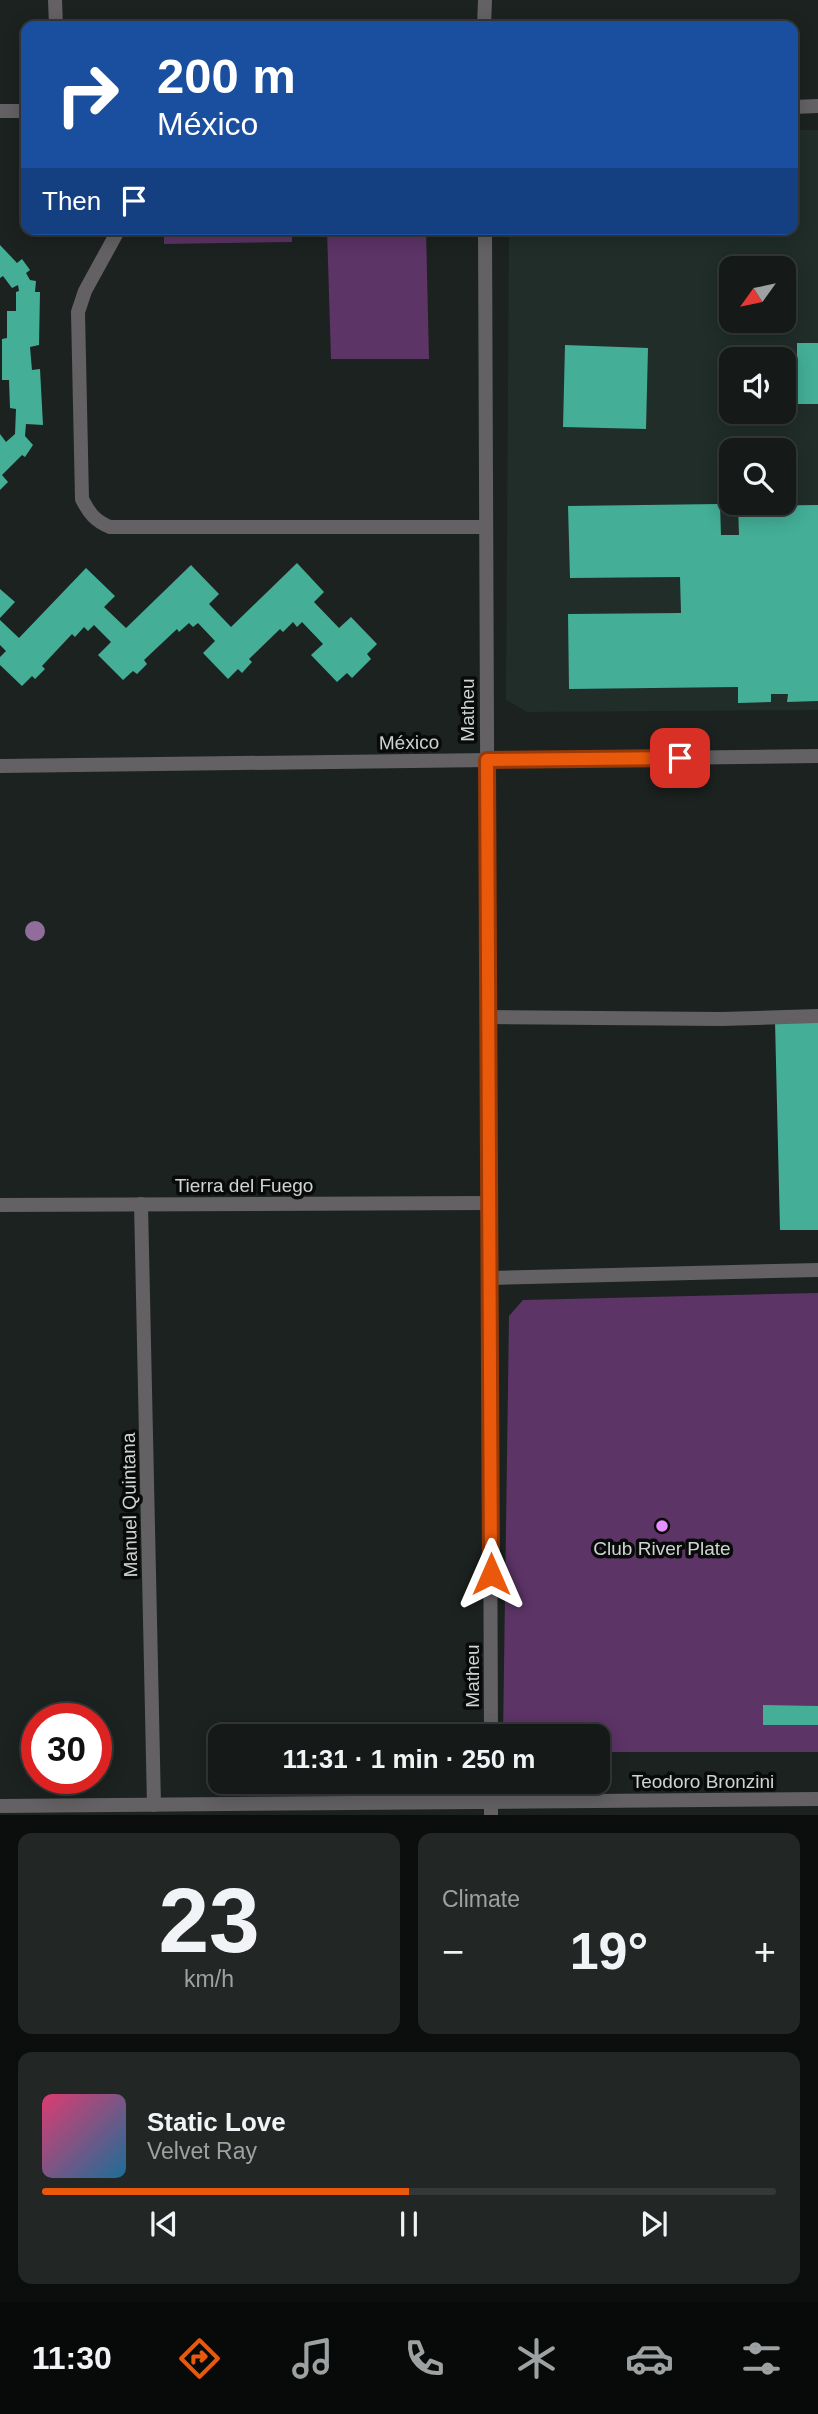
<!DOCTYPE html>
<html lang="en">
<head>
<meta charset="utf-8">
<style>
  body { margin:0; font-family:Helvetica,sans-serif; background:#222725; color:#f1f3f6; height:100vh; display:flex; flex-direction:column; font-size:26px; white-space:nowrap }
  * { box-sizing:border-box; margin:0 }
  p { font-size:23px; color:#9da1a2 }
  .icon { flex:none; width:38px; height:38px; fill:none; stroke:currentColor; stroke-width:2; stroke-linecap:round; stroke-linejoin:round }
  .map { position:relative; height:1815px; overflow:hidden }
  .drawer { display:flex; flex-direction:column; gap:18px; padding:18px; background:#0c0e0d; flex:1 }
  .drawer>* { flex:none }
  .hud { position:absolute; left:21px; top:21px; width:777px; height:214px; border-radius:14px; box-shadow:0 4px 18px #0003,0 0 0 2px #343837; background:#1a4fa0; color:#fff; overflow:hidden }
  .needle { width:46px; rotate:237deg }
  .buttons { position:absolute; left:719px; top:256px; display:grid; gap:14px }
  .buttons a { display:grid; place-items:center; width:77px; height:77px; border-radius:14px; background:#151a18; box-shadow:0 4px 18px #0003,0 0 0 2px #343837; font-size:35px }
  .speed { position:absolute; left:21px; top:1703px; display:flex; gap:14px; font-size:35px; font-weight:700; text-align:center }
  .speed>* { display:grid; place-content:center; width:91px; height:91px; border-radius:50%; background:#151a18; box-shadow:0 4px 18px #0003,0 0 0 2px #343837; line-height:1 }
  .speed .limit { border:10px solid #d22; background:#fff; color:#111 }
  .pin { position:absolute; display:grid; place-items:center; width:60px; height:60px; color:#fff; margin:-30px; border-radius:14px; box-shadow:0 4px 10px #0006 }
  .me { position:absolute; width:77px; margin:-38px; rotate:0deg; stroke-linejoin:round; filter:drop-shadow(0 0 5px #0008) }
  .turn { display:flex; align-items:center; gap:24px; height:147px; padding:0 21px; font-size:32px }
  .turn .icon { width:91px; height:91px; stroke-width:2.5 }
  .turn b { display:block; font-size:49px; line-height:60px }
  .then { display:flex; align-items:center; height:66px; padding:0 21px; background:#0003; gap:14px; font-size:26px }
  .big { font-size:52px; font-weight:700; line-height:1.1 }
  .drawer .card { flex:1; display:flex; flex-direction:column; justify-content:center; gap:10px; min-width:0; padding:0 24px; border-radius:14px; background:#222725 }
  .drawer .dial { align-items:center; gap:0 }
  .dial b { font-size:91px; line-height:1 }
  .song { display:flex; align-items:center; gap:21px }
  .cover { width:84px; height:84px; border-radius:10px; background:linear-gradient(135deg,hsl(340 70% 55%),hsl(200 70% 35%)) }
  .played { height:7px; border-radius:4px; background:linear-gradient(90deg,#ea580c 50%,#343837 50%) }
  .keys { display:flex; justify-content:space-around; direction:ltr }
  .heat { display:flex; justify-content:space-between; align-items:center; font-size:38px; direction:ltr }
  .drawer .tiles { flex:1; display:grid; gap:18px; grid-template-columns:1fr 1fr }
  .card:last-child { grid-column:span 2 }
  .trip { position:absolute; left:208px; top:1724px; width:402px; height:70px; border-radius:14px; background:#151a18; box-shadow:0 4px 18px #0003,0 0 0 2px #343837; font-weight:700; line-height:70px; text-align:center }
  .menu { display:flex; height:112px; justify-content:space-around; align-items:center; background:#080a0a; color:#9da1a2 }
  .menu .icon { width:49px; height:49px }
  .menu .on { color:#ea580c }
  .menu b { font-size:32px; color:#f1f3f6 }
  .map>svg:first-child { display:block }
  .built { fill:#202d29; fill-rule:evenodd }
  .green { fill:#5c3466 }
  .building { fill:#44ae96 }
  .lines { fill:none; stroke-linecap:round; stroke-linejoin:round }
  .lane { stroke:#636163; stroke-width:14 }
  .street { stroke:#636163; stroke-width:14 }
  .tree { fill:#906d9a }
  .route-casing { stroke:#983908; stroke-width:18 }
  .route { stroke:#ea580c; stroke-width:12 }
  .poi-dot { fill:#e88eff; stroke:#080b0a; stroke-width:2.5 }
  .labels { text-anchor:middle; stroke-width:7; stroke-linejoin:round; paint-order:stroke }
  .street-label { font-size:19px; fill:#cfd4d2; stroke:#080b0a }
  .poi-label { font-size:19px; fill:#cfd4d2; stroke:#080b0a }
</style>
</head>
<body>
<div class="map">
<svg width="818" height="1816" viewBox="0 0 818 1816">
  <rect width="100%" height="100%" fill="#1c2220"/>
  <!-- built -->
  <path class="built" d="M793,130H818V710L527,712L506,700L509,229H793ZM732,268H784V320H732ZM732,359H784V411H732ZM732,450H784V502H732Z"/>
  <!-- green -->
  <g class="green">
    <polygon points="164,229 292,229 292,242 164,244"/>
    <polygon points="327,229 426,229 429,359 331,359"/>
    <polygon points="818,1293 818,1752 599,1752 598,1736 503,1736 509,1316 523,1300"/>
  </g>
  <!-- building -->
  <g class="building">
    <polygon points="0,245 17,263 22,259 30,270 26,273 30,280 36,281 35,292 40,292 39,345 30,347 32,370 40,369 43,425 26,424 25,436 33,445 25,457 22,455 2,475 8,482 0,490 0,434 6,442 15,434 16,409 10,408 9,380 2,380 2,339 7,338 7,311 16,311 16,292 19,291 18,285 12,288 3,276 0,278"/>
    <rect x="797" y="343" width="21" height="61"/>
    <polygon points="565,345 648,348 646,429 563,427"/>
    <polygon points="720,504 721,535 739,535 738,506 818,505 818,701 787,702 788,694 771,694 771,702 738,703 738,687 569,689 568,614 681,613 680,577 570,578 568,506"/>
    <polygon points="297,563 324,592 314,602 339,628 351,617 377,644 367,654 371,659 352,678 347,673 337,682 311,655 323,644 302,622 297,627 293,622 283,632 280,629 249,659 252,662 242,673 238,669 228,679 203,653 215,641 198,623 193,627 189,623 179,632 177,629 144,660 147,664 137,674 133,671 123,680 98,655 111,642 94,625 88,631 84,627 75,637 72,634 42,666 45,669 35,679 32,676 22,686 0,665 0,657 6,651 0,645 0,620 19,638 86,568 115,596 104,607 126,628 191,565 219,594 209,604 231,627"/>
    <polygon points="0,589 15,602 0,618"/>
    <polygon points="775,1021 818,1021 818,1230 780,1230"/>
    <polygon points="763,1705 818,1706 818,1725 763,1725"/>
  </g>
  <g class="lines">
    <!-- lane -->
    <g class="lane">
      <path d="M119,229L85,291L78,312L82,499C89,513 95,521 110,527H486"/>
      <polyline points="488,1017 722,1019 818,1016"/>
      <polyline points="490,1278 818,1270"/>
    </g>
    <!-- street -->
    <g class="street">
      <polyline points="55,0 56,26"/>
      <polyline points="484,26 485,0"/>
      <polyline points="793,107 818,106"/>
      <polyline points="0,111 26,111"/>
      <polyline points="485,229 491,1736"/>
      <polyline points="0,766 818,756"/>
      <polyline points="141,1204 154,1805"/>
      <polyline points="0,1205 489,1203"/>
      <polyline points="491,1782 491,1816"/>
      <polyline points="0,1806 818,1799"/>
    </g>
  </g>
  <!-- trees -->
  <circle class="tree" cx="35" cy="931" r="10"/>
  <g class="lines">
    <!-- route casing -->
    <g class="route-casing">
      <polyline id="route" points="491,1574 487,760 680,758"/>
    </g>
    <!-- route -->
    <use href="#route" class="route"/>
  </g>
  <!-- markers -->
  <circle class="poi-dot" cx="662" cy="1526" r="7"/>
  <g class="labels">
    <!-- street labels -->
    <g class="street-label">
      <text transform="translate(467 710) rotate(-90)" y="7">Matheu</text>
      <text transform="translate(409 742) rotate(-1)" y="7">México</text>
      <text x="244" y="1192">Tierra del Fuego</text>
      <text transform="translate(129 1505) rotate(-91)" y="7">Manuel Quintana</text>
      <text transform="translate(472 1676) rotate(-90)" y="7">Matheu</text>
      <text x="703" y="1788">Teodoro Bronzini</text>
    </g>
    <!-- poi labels -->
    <g class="poi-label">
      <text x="662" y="1555">Club River Plate</text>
    </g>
  </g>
</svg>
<div class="buttons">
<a><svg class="needle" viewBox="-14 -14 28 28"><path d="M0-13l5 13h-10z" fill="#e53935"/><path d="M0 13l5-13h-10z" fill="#9da1a2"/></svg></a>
<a><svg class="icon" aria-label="sound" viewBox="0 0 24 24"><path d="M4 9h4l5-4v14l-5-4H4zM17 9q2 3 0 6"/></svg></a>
<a><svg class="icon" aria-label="search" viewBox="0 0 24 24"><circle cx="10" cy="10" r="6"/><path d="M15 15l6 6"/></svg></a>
</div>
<div class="speed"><div class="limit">30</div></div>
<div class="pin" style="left:680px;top:758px;background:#d93025"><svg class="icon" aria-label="arrive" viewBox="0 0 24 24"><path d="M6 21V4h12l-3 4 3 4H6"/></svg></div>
<svg class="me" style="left:491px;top:1574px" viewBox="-20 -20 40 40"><path d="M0-17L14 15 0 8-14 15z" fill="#ea580c" stroke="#fff" stroke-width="4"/></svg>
<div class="trip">11:31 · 1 min · 250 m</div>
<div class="hud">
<div class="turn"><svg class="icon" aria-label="right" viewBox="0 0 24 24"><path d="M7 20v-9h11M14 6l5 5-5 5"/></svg><div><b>200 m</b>México</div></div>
<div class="then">Then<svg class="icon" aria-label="arrive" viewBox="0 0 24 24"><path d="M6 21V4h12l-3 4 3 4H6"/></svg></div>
</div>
</div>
<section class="drawer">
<div class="tiles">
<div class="card dial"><b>23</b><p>km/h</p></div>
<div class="card"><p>Climate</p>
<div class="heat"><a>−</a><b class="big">19°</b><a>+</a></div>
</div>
<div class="card">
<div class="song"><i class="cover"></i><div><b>Static Love</b><p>Velvet Ray</p></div></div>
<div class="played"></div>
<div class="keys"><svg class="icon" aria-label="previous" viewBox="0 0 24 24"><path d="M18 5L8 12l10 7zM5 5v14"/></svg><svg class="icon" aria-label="pause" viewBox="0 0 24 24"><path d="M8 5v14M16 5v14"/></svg><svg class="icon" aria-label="next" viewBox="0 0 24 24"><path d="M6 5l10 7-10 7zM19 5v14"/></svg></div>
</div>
</div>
</section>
<nav class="menu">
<b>11:30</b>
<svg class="icon on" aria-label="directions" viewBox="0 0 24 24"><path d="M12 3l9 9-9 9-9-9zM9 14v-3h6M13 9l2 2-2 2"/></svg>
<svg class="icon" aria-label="music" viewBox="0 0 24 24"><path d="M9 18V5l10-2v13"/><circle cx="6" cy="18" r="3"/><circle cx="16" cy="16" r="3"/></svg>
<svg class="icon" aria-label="phone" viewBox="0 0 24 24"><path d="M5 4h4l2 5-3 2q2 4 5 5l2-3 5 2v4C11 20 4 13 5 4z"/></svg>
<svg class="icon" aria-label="climate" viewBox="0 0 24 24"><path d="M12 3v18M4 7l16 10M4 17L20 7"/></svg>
<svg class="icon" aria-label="car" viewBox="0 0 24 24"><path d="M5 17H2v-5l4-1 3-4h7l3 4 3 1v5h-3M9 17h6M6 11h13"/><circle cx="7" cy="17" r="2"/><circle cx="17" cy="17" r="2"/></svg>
<svg class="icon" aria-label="filters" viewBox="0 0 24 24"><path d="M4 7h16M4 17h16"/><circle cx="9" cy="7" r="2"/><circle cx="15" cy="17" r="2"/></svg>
</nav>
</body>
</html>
